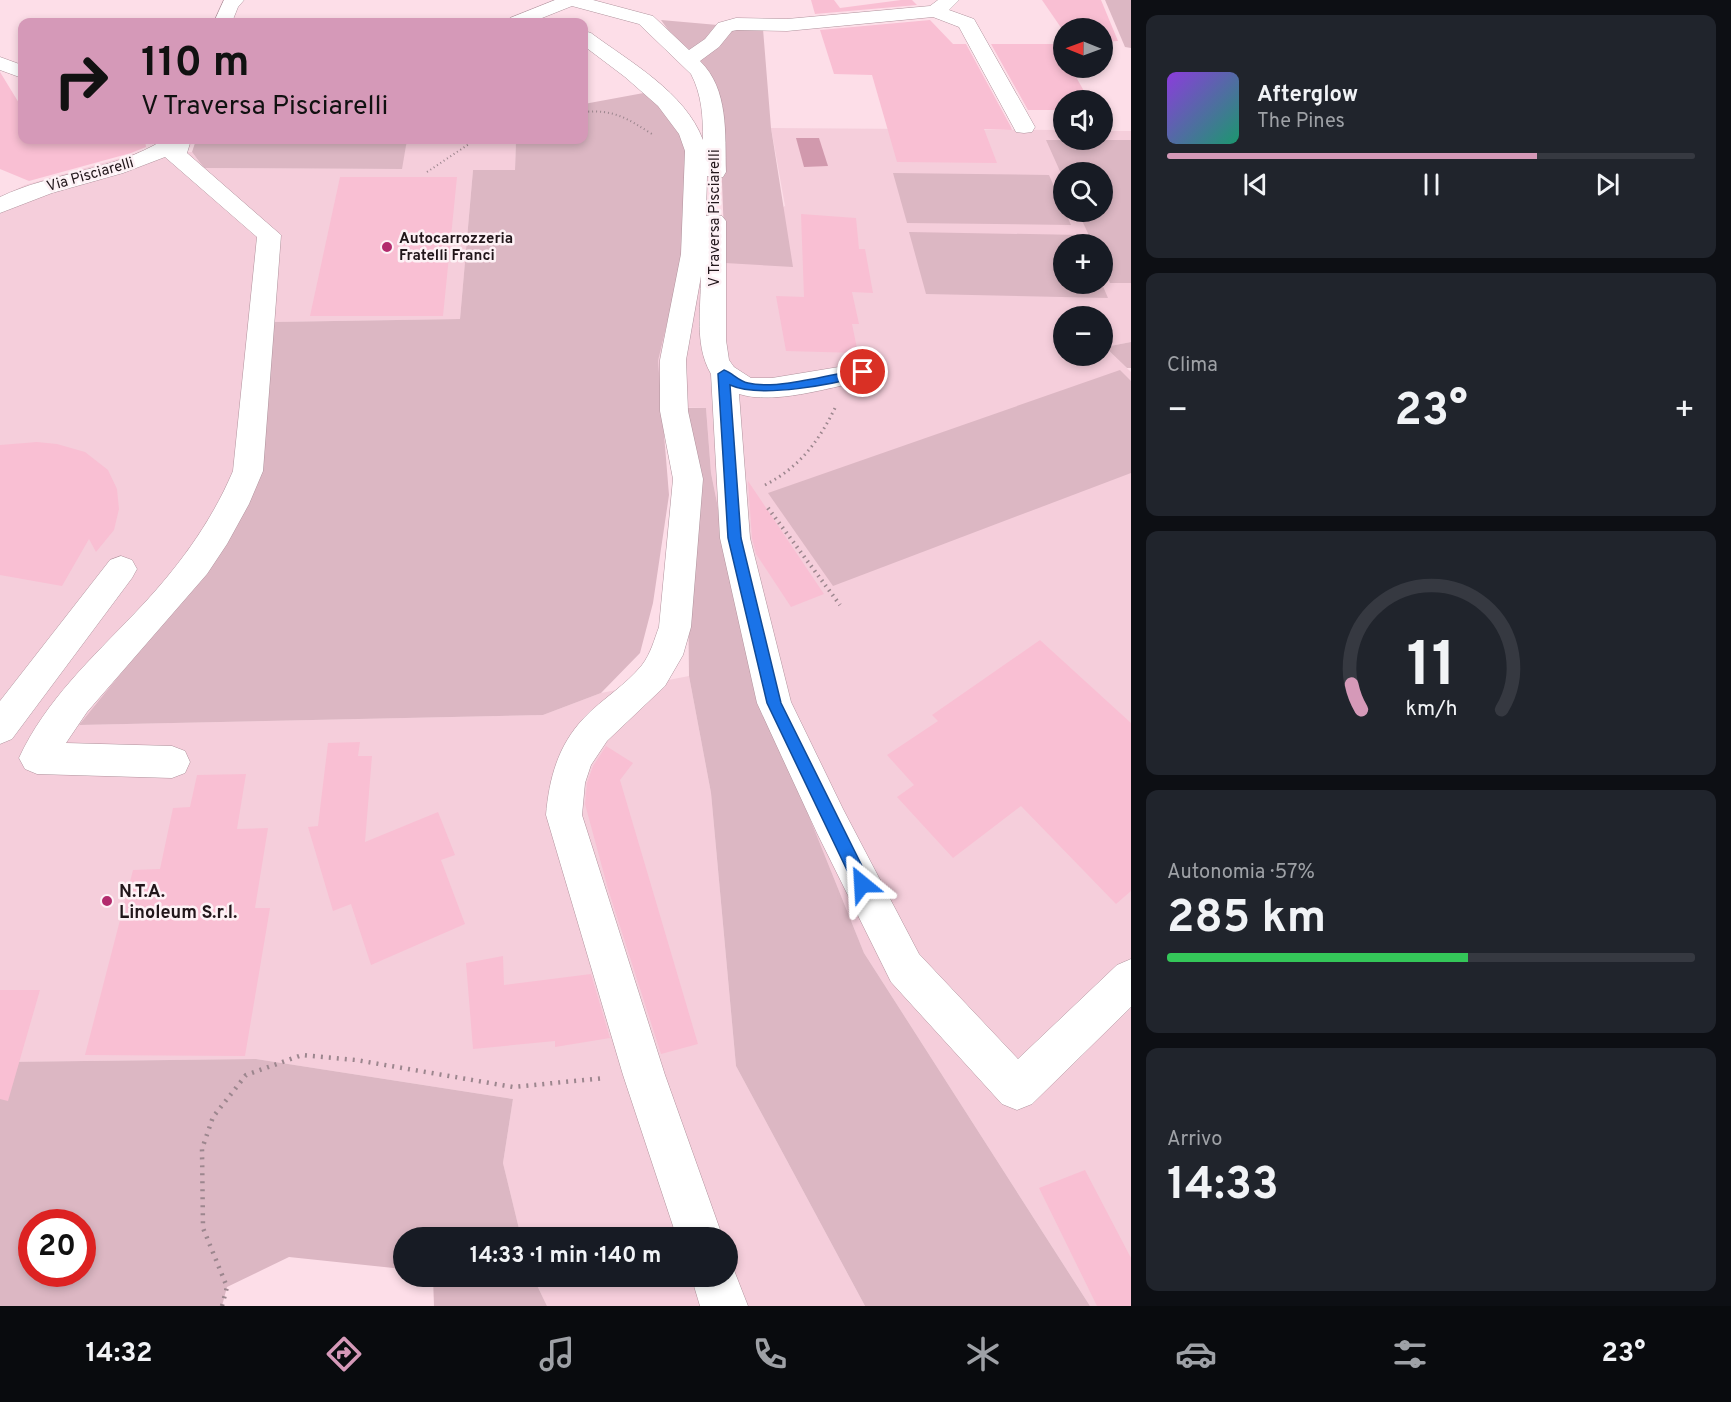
<!DOCTYPE html>
<html lang="it">
<head>
<meta charset="utf-8">
<style>
  body { margin:0; font-family:Overpass,sans-serif; background:#20242c; color:#f1f3f6; height:100vh; display:flex; flex-direction:column; font-size:22px; white-space:nowrap }
  * { box-sizing:border-box; margin:0 }
  p { font-size:20px; color:#9ea1a6 }
  .icon { flex:none; width:33px; height:33px; fill:none; stroke:currentColor; stroke-width:2; stroke-linecap:round; stroke-linejoin:round }
  .map { position:relative; flex:1; overflow:hidden }
  .drawer { display:flex; flex-direction:column; gap:15px; padding:15px; background:#0d0f14; width:600px }
  .drawer>* { flex:none }
  .top-card { position:absolute; left:18px; top:18px; width:570px; height:126px; border-radius:12px; box-shadow:0 3px 9px #0003; background:#d599b8; color:#111; overflow:hidden }
  .needle { width:39px; rotate:271deg }
  .buttons { position:absolute; left:1053px; top:18px; display:grid; gap:12px }
  .buttons a { display:grid; place-items:center; width:60px; height:60px; border-radius:50%; background:#171b24; box-shadow:0 3px 9px #0003; font-size:30px }
  .speed { position:absolute; left:18px; top:1209px; display:flex; gap:12px; font-size:30px; font-weight:700; text-align:center }
  .speed>* { display:grid; place-content:center; width:78px; height:78px; border-radius:50%; background:#171b24; box-shadow:0 3px 9px #0003; line-height:1 }
  .speed .limit { border:9px solid #d22; background:#fff; color:#111 }
  .pin { position:absolute; display:grid; place-items:center; width:51px; height:51px; color:#fff; margin:-26px; border:3px solid #fff; border-radius:50%; box-shadow:0 2px 6px #0007 }
  .me { position:absolute; width:66px; margin:-33px; rotate:333deg; stroke-linejoin:round; filter:drop-shadow(0 0 4px #0008) }
  .turn { display:flex; align-items:center; gap:21px; height:126px; padding:0 24px; font-size:27px }
  .turn .icon { width:78px; height:78px; stroke-width:2.5 }
  .turn b { display:block; font-size:42px; line-height:51px }
  .big { font-size:45px; font-weight:700; line-height:1.1 }
  .drawer .card { flex:1; display:flex; flex-direction:column; justify-content:center; gap:9px; min-width:0; padding:0 21px; border-radius:12px; background:#20242c }
  .drawer .dial { align-items:center; gap:0 }
  .dial svg { height:156px; overflow:visible; fill:none; stroke:#363941; stroke-width:7; stroke-linecap:round; text-anchor:middle }
  .dial text { fill:#f1f3f6; stroke:none }
  .song { display:flex; align-items:center; gap:18px }
  .cover { width:72px; height:72px; border-radius:9px; background:linear-gradient(135deg,hsl(270 70% 55%),hsl(160 70% 35%)) }
  .played { height:6px; border-radius:3px; background:linear-gradient(90deg,#d599b8 70%,#363941 70%) }
  .keys { display:flex; justify-content:space-around; direction:ltr }
  .heat { display:flex; justify-content:space-between; align-items:center; font-size:33px; direction:ltr }
  .charge { height:9px; border-radius:4px; background:linear-gradient(90deg,#34c759 57%,#363941 0) }
  .trip { position:absolute; left:393px; top:1227px; width:345px; height:60px; border-radius:30px; background:#171b24; box-shadow:0 3px 9px #0003; font-weight:700; line-height:60px; text-align:center }
  .tabs { display:flex; height:96px; justify-content:space-around; align-items:center; background:#090b0e; color:#9ea1a6 }
  .tabs .icon { width:42px; height:42px }
  .tabs .current { color:#d599b8 }
  .tabs b { font-size:27px; color:#f1f3f6 }
  main { display:flex; flex:1; min-height:0 }
  .map>svg:first-child { display:block }
  .built { fill:#f5cedb; fill-rule:evenodd }
  .green { fill:#dcb7c3; fill-rule:evenodd }
  .water { fill:#d199ad }
  .building { fill:#f9bfd3 }
  .lines { fill:none; stroke-linecap:round; stroke-linejoin:round }
  .minor-casing { stroke:#b0939d; stroke-width:1 }
  .path-far3 { stroke:#9c868e; stroke-width:2; stroke-dasharray:1 3; stroke-linecap:butt }
  .path-far2 { stroke:#9c868e; stroke-width:3; stroke-dasharray:1.5 4; stroke-linecap:butt }
  .path-far1 { stroke:#9c868e; stroke-width:4; stroke-dasharray:1.5 4.5; stroke-linecap:butt }
  .path { stroke:#9c868e; stroke-width:4.5; stroke-dasharray:2 6; stroke-linecap:butt }
  .minor { fill:#fff; fill-rule:evenodd }
  .route { fill:#1a73e8; stroke:#114b97; stroke-width:1.5 }
  .poi-dot { fill:#b22b6d; stroke:#fdf1f5; stroke-width:2 }
  .labels { text-anchor:middle; stroke-width:5; stroke-linejoin:round; paint-order:stroke }
  .far-street-label { font-size:15px; fill:#21161a; stroke:#fdf1f5 }
  .far-poi-label { font-size:15px; font-weight:bold; fill:#21161a; stroke:#fdf1f5; text-anchor:start }
  .poi-label { font-size:18px; font-weight:bold; fill:#21161a; stroke:#fdf1f5; text-anchor:start }
</style>
</head>
<body>
<main>
<div class="map">
<svg width="1131" height="1306" viewBox="0 0 1131 1306">
  <rect width="100%" height="100%" fill="#fddee8"/>
  <!-- built -->
  <g class="built">
    <path d="M771,128L1063,130L1064,140H1102L1103,131H1131V342L1105,347L1131,372V1306H1090L864,953L751,672L711,473L706,408L660,407L658,361L682,261L785,206ZM1064,172H1102V212H1064ZM1064,244H1102V284H1064ZM1064,316H1102V356H1064Z"/>
    <polygon points="407,140 516,140 515,170 473,170 460,319 272,322 228,541 79,725 543,715 601,693 689,676 711,793 736,1066 865,1306 547,1306 533,1277 728,1276 728,1238 521,1237 503,1163 513,1099 256,1059 0,1062 0,198 25,185 124,157 192,152 204,168 401,169"/>
  </g>
  <!-- green -->
  <g class="green">
    <polygon points="1105,0 1131,0 1131,48 1125,47"/>
    <polygon points="661,20 763,29 771,128 793,267 725,263 719,101"/>
    <polygon points="649,92 684,131 688,150 682,261 658,361 669,495 653,603 640,653 601,693 543,715 79,725 228,541 272,322 460,319 473,170 515,170 516,140 584,140 584,104"/>
    <polygon points="196,140 407,140 402,169 204,168 192,152"/>
    <polygon points="1046,140 1131,140 1131,283 1110,283 1103,265 1102,244 1093,244 1078,212 1102,212 1102,172 1064,172 1063,178"/>
    <polygon points="893,173 1049,175 1071,225 907,223"/>
    <polygon points="909,232 1082,235 1086,244 1064,244 1064,284 1102,284 1108,298 926,294"/>
    <polygon points="1131,342 1131,368 1127,368 1105,347"/>
    <polygon points="1120,370 1131,381 1131,473 833,586 768,493"/>
    <polygon points="686,408 706,408 711,473 751,672 864,953 1090,1306 865,1306 736,1066 711,793 689,676"/>
    <path d="M256,1059L513,1099L503,1163L521,1237L404,1238L403,1269L289,1257L227,1287L222,1306H0V1062ZM32,1222H82V1274H32Z"/>
    <polygon points="433,1277 533,1277 547,1306 434,1306"/>
  </g>
  <!-- water -->
  <polygon class="water" points="796,138 819,138 828,166 804,167"/>
  <!-- building -->
  <g class="building">
    <polygon points="811,0 834,0 840,8 901,0 912,0 917,5 815,14"/>
    <polygon points="1042,0 1101,0 1118,41 1102,42 1102,28 1064,28 1064,32"/>
    <polygon points="930,20 953,44 966,44 1011,127 1012,130 984,129 997,163 897,162 872,75 834,74 820,30"/>
    <polygon points="991,44 1058,44 1064,55 1064,68 1071,68 1089,100 1064,100 1064,110 1028,110"/>
    <polygon points="0,72 22,108 22,140 145,140 146,147 131,153 29,181 0,169"/>
    <polygon points="340,177 457,177 443,316 310,316"/>
    <polygon points="801,214 856,218 859,249 865,249 873,293 852,292 859,324 852,324 858,353 786,351 776,296 804,297"/>
    <polygon points="37,442 57,444 85,452 108,470 117,489 119,509 114,530 96,552 89,539 62,586 0,575 0,445"/>
    <polygon points="748,481 824,594 791,607 756,554 752,538"/>
    <polygon points="1040,640 1131,723 1131,891 1116,904 1021,806 953,858 897,797 914,785 887,755 938,721 932,715"/>
    <polygon points="360,742 358,756 372,756 365,842 438,812 455,855 441,860 465,924 371,965 351,904 333,911 308,827 318,826 328,743"/>
    <polygon points="606,746 633,763 620,780 698,1044 661,1054 608,889 585,804 587,783 593,766"/>
    <polygon points="246,774 237,829 268,828 255,908 270,908 245,1056 85,1055 133,870 160,869 173,808 190,807 197,775"/>
    <polygon points="503,956 504,985 591,974 610,1038 555,1047 555,1041 473,1049 466,963"/>
    <polygon points="0,990 40,990 8,1101 0,1099"/>
    <polygon points="1085,1170 1131,1258 1131,1306 1097,1306 1039,1188"/>
  </g>
  <g class="lines">
    <!-- minor casing -->
    <g class="minor-casing">
      <g id="minor">
        <polygon points="224,0 244,0 238,7 232,22 214,22"/>
        <path d="M555,0H593L653,16L689,50L705,39L718,23L736,18L787,19L930,6L938,0H959L949,10L974,19L1035,127L1032,132L1024,133L1016,132L959,27L933,17L787,31L737,30L732,31L719,47L700,61C729,89 725,134 726,172L723,177L715,179L707,176L706,216L714,214L722,216L726,221V340L729,360L734,367L751,378H772L863,363L872,365L876,372L872,379L863,381C827,388 774,405 739,394L750,538L791,702L843,809L919,954L1018,1059L1117,965L1131,959V1007L1032,1104L1017,1110L1002,1104L891,982L817,833L757,703L720,538L711,374C694,345 701,309 701,276L686,360L688,411L703,479L691,627L683,655L665,686L607,741L591,765L585,783L582,815L665,1075L723,1238H677L623,1075L546,815C549,779 558,745 584,718C602,699 626,685 642,665C651,653 654,640 659,627L673,479L660,411V360L681,254L685,151L679,134L658,106L625,77L584,46V31L591,33C630,62 685,92 703,140C703,117 702,95 691,74L639,24L572,6L532,22H507L510,18Z"/>
        <polygon points="0,57 22,65 22,78 0,70"/>
        <path d="M163,140H191L187,153L281,235L263,471L249,504L227,544L207,574L87,712L66,743L172,746L185,751L190,762L185,773L172,778L37,774L25,769L19,758C45,701 93,657 135,613C176,570 210,525 233,471L257,237L165,157L123,173L52,193L0,213V197C52,172 114,171 163,140Z"/>
        <polygon points="121,556 132,560 137,569 132,578 12,739 0,744 0,701 110,560"/>
        <polygon points="728,1258 730,1260 748,1306 700,1306 691,1276 728,1276"/>
      </g>
    </g>
    <!-- path-far3 -->
    <g class="path-far3">
      <path d="M584,112C614,109 628,119 652,134"/>
      <polyline points="427,172 475,140"/>
    </g>
    <!-- path-far2 -->
    <path class="path-far2" d="M765,485C800,467 819,441 836,406"/>
    <!-- path-far1 -->
    <polyline class="path-far1" points="768,508 840,605"/>
    <!-- path -->
    <polyline class="path" points="222,1306 227,1287 203,1228 202,1149 213,1117 246,1075 302,1055 356,1060 513,1087 605,1078"/>
    <!-- minor -->
    <use href="#minor" class="minor"/>
  </g>
  <!-- route -->
  <path class="route" d="M863,369L869,372L867,375C834,384 761,399 730,385L741,538L781,703L868,878L870,884L868,889L862,892L856,889L767,703L728,538L718,374L724,370C733,373 738,381 748,383C776,390 833,374 863,369Z"/>
  <!-- markers -->
  <g class="poi-dot">
    <circle cx="387" cy="247" r="6"/>
    <circle cx="107" cy="901" r="6"/>
  </g>
  <g class="labels">
    <!-- far-street labels -->
    <g class="far-street-label">
      <text transform="translate(90 174) rotate(-16)" y="5">Via Pisciarelli</text>
      <text transform="translate(714 218) rotate(-90)" y="5">V Traversa Pisciarelli</text>
    </g>
    <!-- far-poi labels -->
    <g class="far-poi-label">
      <text x="399" y="243">Autocarrozzeria<tspan x="399" dy="17">Fratelli Franci</tspan></text>
    </g>
    <!-- poi labels -->
    <g class="poi-label">
      <text x="119" y="897">N.T.A.<tspan x="119" dy="21">Linoleum S.r.l.</tspan></text>
    </g>
  </g>
</svg>
<div class="buttons">
<a><svg class="needle" viewBox="-14 -14 28 28"><path d="M0-13l5 13h-10z" fill="#e53935"/><path d="M0 13l5-13h-10z" fill="#9ea1a6"/></svg></a>
<a><svg class="icon" aria-label="sound" viewBox="0 0 24 24"><path d="M4 9h4l5-4v14l-5-4H4zM17 9q2 3 0 6"/></svg></a>
<a><svg class="icon" aria-label="search" viewBox="0 0 24 24"><circle cx="10" cy="10" r="6"/><path d="M15 15l6 6"/></svg></a>
<a>+</a>
<a>−</a>
</div>
<div class="speed"><div class="limit">20</div></div>
<div class="pin" style="left:863px;top:372px;background:#d93025"><svg class="icon" aria-label="arrive" viewBox="0 0 24 24"><path d="M6 21V4h12l-3 4 3 4H6"/></svg></div>
<svg class="me" style="left:862px;top:884px" viewBox="-20 -20 40 40"><path d="M0-17L14 15 0 8-14 15z" fill="#1a73e8" stroke="#fff" stroke-width="4"/></svg>
<div class="trip">14:33 · 1 min · 140 m</div>
<div class="top-card">
<div class="turn"><svg class="icon" aria-label="right" viewBox="0 0 24 24"><path d="M7 20v-9h11M14 6l5 5-5 5"/></svg><div><b>110 m</b>V Traversa Pisciarelli</div></div>
</div>
</div>
<section class="drawer">
<div class="card">
<div class="song"><i class="cover"></i><div><b>Afterglow</b><p>The Pines</p></div></div>
<div class="played"></div>
<div class="keys"><svg class="icon" aria-label="previous" viewBox="0 0 24 24"><path d="M18 5L8 12l10 7zM5 5v14"/></svg><svg class="icon" aria-label="pause" viewBox="0 0 24 24"><path d="M8 5v14M16 5v14"/></svg><svg class="icon" aria-label="next" viewBox="0 0 24 24"><path d="M6 5l10 7-10 7zM19 5v14"/></svg></div>
</div>
<div class="card"><p>Clima</p>
<div class="heat"><a>−</a><b class="big">23°</b><a>+</a></div>
</div>
<div class="card dial"><svg viewBox="0 0 100 80">
<path d="M14 69A42 42 0 1 1 86 69"/>
<path d="M14 69A42 42 0 0 1 9 56" stroke="#d599b8"/>
<text x="50" y="56" font-size="32" font-weight="700">11</text>
<text x="50" y="72" font-size="11">km/h</text>
</svg></div>
<div class="card"><p>Autonomia · 57%</p><b class="big">285 km</b><div class="charge"></div></div>
<div class="card"><p>Arrivo</p><b class="big">14:33</b></div>
</section>
</main>
<nav class="tabs">
<b>14:32</b>
<svg class="icon current" aria-label="directions" viewBox="0 0 24 24"><path d="M12 3l9 9-9 9-9-9zM9 14v-3h6M13 9l2 2-2 2"/></svg>
<svg class="icon" aria-label="music" viewBox="0 0 24 24"><path d="M9 18V5l10-2v13"/><circle cx="6" cy="18" r="3"/><circle cx="16" cy="16" r="3"/></svg>
<svg class="icon" aria-label="phone" viewBox="0 0 24 24"><path d="M5 4h4l2 5-3 2q2 4 5 5l2-3 5 2v4C11 20 4 13 5 4z"/></svg>
<svg class="icon" aria-label="climate" viewBox="0 0 24 24"><path d="M12 3v18M4 7l16 10M4 17L20 7"/></svg>
<svg class="icon" aria-label="car" viewBox="0 0 24 24"><path d="M5 17H2v-5l4-1 3-4h7l3 4 3 1v5h-3M9 17h6M6 11h13"/><circle cx="7" cy="17" r="2"/><circle cx="17" cy="17" r="2"/></svg>
<svg class="icon" aria-label="filters" viewBox="0 0 24 24"><path d="M4 7h16M4 17h16"/><circle cx="9" cy="7" r="2"/><circle cx="15" cy="17" r="2"/></svg>
<b>23°</b>
</nav>
</body>
</html>
